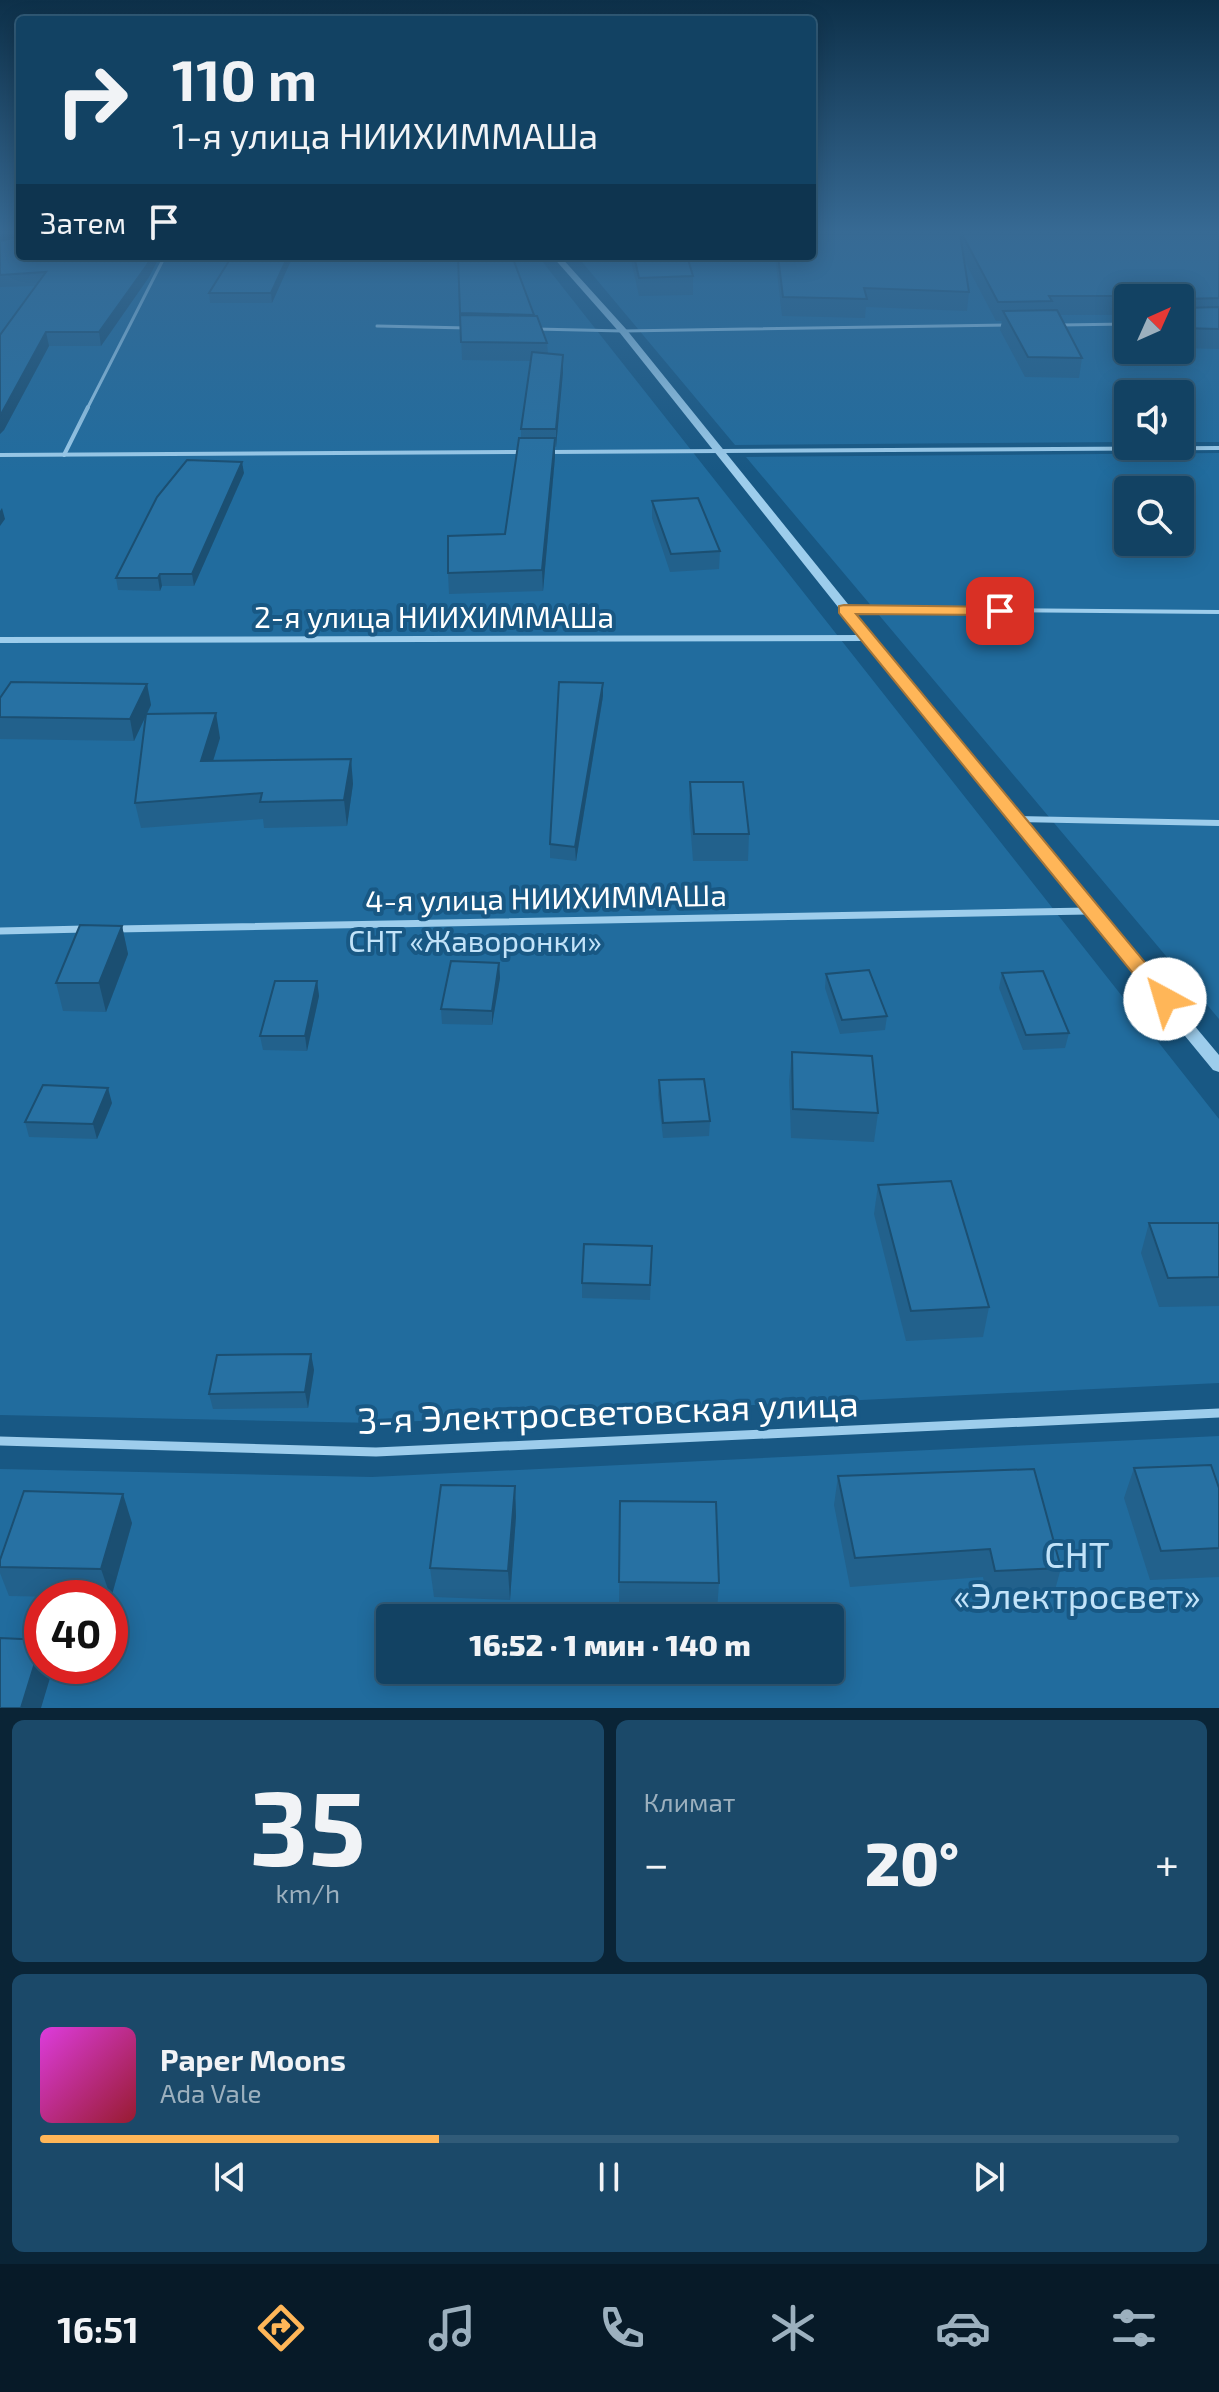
<!DOCTYPE html>
<html lang="ru">
<head>
<meta charset="utf-8">
<style>
  body { margin:0; font-family:"Exo 2",sans-serif; background:#1b4969; color:#f1f3f6; height:100vh; display:flex; flex-direction:column; font-size:30px; white-space:nowrap }
  * { box-sizing:border-box; margin:0 }
  p { font-size:26px; color:#9cb0be }
  .icon { flex:none; width:44px; height:44px; fill:none; stroke:currentColor; stroke-width:2; stroke-linecap:round; stroke-linejoin:round }
  .map { position:relative; height:1708px; overflow:hidden }
  .sheet { display:flex; flex-direction:column; gap:12px; padding:12px; background:#0a2436; flex:1 }
  .sheet>* { flex:none }
  .top-card { position:absolute; left:16px; top:16px; width:800px; height:244px; border-radius:8px; box-shadow:0 4px 20px #0003,0 0 0 2px #315b78; background:#124263; color:#f1f3f6; overflow:hidden }
  .needle { width:52px; rotate:45deg }
  .buttons { position:absolute; left:1114px; top:284px; display:grid; gap:16px }
  .buttons a { display:grid; place-items:center; width:80px; height:80px; border-radius:8px; background:#124263; box-shadow:0 4px 20px #0003,0 0 0 2px #315b78; font-size:40px }
  .speed { position:absolute; left:24px; top:1580px; display:flex; gap:16px; font-size:40px; font-weight:700; text-align:center }
  .speed>* { display:grid; place-content:center; width:104px; height:104px; border-radius:50%; background:#124263; box-shadow:0 4px 20px #0003,0 0 0 2px #315b78; line-height:1 }
  .speed .limit { border:12px solid #d22; background:#fff; color:#111 }
  .pin { position:absolute; display:grid; place-items:center; width:68px; height:68px; color:#fff; margin:-34px; border-radius:16px; box-shadow:0 4px 12px #0006 }
  .me { position:absolute; width:88px; margin:-44px; rotate:321deg; stroke-linejoin:round; filter:drop-shadow(0 0 6px #0008) }
  .turn { display:flex; align-items:center; gap:28px; height:168px; padding:0 24px; font-size:36px }
  .turn .icon { width:104px; height:104px; stroke-width:2.5 }
  .turn b { display:block; font-size:56px; line-height:68px }
  .then { display:flex; align-items:center; height:76px; padding:0 24px; background:#0003; gap:16px; font-size:30px }
  .big { font-size:60px; font-weight:800; line-height:1.1 }
  .sheet .card { flex:1; display:flex; flex-direction:column; justify-content:center; gap:12px; min-width:0; padding:0 28px; border-radius:12px; background:#1b4969 }
  .sheet .dial { align-items:center; gap:0 }
  .dial b { font-size:104px; line-height:1 }
  .song { display:flex; align-items:center; gap:24px }
  .cover { width:96px; height:96px; border-radius:12px; background:linear-gradient(135deg,hsl(300 70% 55%),hsl(350 70% 35%)) }
  .played { height:8px; border-radius:4px; background:linear-gradient(90deg,#ffb658 35%,#315b78 35%) }
  .keys { display:flex; justify-content:space-around; direction:ltr }
  .heat { display:flex; justify-content:space-between; align-items:center; font-size:44px; direction:ltr }
  .sheet .tiles { flex:1; display:grid; gap:12px; grid-template-columns:1fr 1fr }
  .card:last-child { grid-column:span 2 }
  .trip { position:absolute; left:376px; top:1604px; width:468px; height:80px; border-radius:8px; background:#124263; box-shadow:0 4px 20px #0003,0 0 0 2px #315b78; font-weight:800; line-height:80px; text-align:center }
  .dock { display:flex; height:128px; justify-content:space-around; align-items:center; background:#071a28; color:#9cb0be }
  .dock .icon { width:56px; height:56px }
  .dock .on { color:#ffb658 }
  .dock b { font-size:36px; color:#f1f3f6 }
  .map>svg:first-child { display:block }
  .green { fill:#216c9e; fill-rule:evenodd }
  .lines { fill:none; stroke-linecap:round; stroke-linejoin:round }
  .service-far4 { stroke:#9dcdec; stroke-width:3 }
  .service-far3 { stroke:#9dcdec; stroke-width:4 }
  .service-far2 { stroke:#9dcdec; stroke-width:6 }
  .service-far1 { stroke:#9dcdec; stroke-width:7 }
  .service { stroke:#9dcdec; stroke-width:9 }
  .tertiary { fill:#9dcdec; fill-rule:evenodd }
  .wall { fill:#22618c }
  .shaded-wall { fill:#1b4f72 }
  .building { fill:#2771a3; stroke:#1b4f72; stroke-width:2 }
  .route { fill:#ffb658; stroke:#a67639; stroke-width:2 }
  .labels { text-anchor:middle; stroke-width:8; stroke-linejoin:round; paint-order:stroke }
  .street-label { font-size:30px; fill:#fff; stroke:#185884 }
  .park-label { font-size:30px; fill:#c2e3f9; stroke:#185884 }
  .near-street-label { font-size:36px; fill:#fff; stroke:#185884 }
  .near-park-label { font-size:36px; fill:#c2e3f9; stroke:#185884 }
</style>
</head>
<body>
<div class="map">
<svg width="1219" height="1708" viewBox="0 0 1219 1708">
  <rect width="100%" height="100%" fill="#185884"/>
  <!-- green -->
  <g class="green">
    <path d="M812,234H1219V442H1180V394H1128V442L735,445L577,256H812ZM1128,298H1180V350H1128Z"/>
    <polygon points="0,248 20,256 538,256 1219,1119 1219,1383 376,1423 0,1415"/>
    <path d="M1219,453V1019L746,457ZM1128,490H1180V542H1128Z"/>
    <path d="M1219,1436V1708H0V1469L372,1477ZM42,1598H110V1666H42ZM390,1618H830V1670H390Z"/>
  </g>
  <g class="lines">
    <!-- service-far4 -->
    <g class="service-far4">
      <polyline points="1060,325 1128,324"/>
      <polyline points="377,326 468,328"/>
      <polyline points="536,329 623,331 1008,325"/>
      <polyline points="87,409 165,256"/>
    </g>
    <!-- service-far3 -->
    <g class="service-far3">
      <polyline points="548,452 1219,448"/>
      <polyline points="0,455 524,452"/>
      <polyline points="64,455 88,407"/>
      <polyline points="848,609 1219,612"/>
    </g>
    <!-- service-far2 -->
    <g class="service-far2">
      <polyline points="0,640 867,638"/>
      <polyline points="1017,819 1219,823"/>
    </g>
    <!-- service-far1 -->
    <g class="service-far1">
      <polyline points="116,929 1089,911"/>
      <polyline points="0,931 85,929"/>
    </g>
    <!-- service -->
    <polyline class="service" points="0,1441 376,1452 1219,1413"/>
    <!-- tertiary -->
    <polygon class="tertiary" points="552,256 560,256 626,329 1019,816 1219,1055 1219,1072 1213,1070 1009,822 620,333"/>
  </g>
  <!-- wall -->
  <g class="wall">
    <polygon points="0,234 149,277 101,346 49,346 4,430 0,434 0,335 36,286 0,287"/>
    <polygon points="812,234 1219,234 1219,349 1180,348 1180,298 1128,298 1128,315 1059,315 1082,358 1079,378 1025,377 1000,330 1002,321 996,321 964,260 969,292 967,311 866,307 865,318 782,316 775,256 812,256"/>
    <polygon points="232,256 293,256 272,303 210,303 209,293"/>
    <polygon points="458,256 534,315 547,343 548,353 563,372 556,447 555,447 555,457 543,591 449,594 448,573 505,534 521,438 521,429 531,361 462,360"/>
    <polygon points="630,256 687,256 693,276 693,295 639,296"/>
    <polygon points="244,473 194,586 162,586 160,591 118,590 116,578"/>
    <polygon points="652,501 720,551 719,569 670,572 652,518"/>
    <polygon points="147,684 151,705 147,714 220,738 213,761 351,759 353,784 347,826 264,828 263,819 141,828 135,803 146,715 134,741 0,739 0,698"/>
    <polygon points="603,696 576,861 550,858 550,844"/>
    <polygon points="690,782 749,834 748,861 693,861 689,809"/>
    <polygon points="122,926 128,954 106,1012 63,1011 56,983"/>
    <polygon points="499,963 500,978 492,1025 442,1024 441,1009"/>
    <polygon points="1002,973 1069,1033 1065,1048 1023,1050 999,988"/>
    <polygon points="826,974 887,1016 885,1030 840,1034 825,988"/>
    <polygon points="317,981 319,996 307,1051 263,1050 260,1036"/>
    <polygon points="792,1052 878,1113 874,1142 791,1138 789,1081"/>
    <polygon points="659,1080 710,1121 709,1136 663,1138 658,1095"/>
    <polygon points="112,1103 97,1139 29,1137 25,1122"/>
    <polygon points="878,1185 989,1307 983,1337 906,1341 874,1214"/>
    <polygon points="1149,1223 1219,1223 1219,1306 1159,1307 1141,1253"/>
    <polygon points="652,1246 650,1300 582,1298 582,1283"/>
    <polygon points="311,1354 314,1370 308,1408 213,1409 209,1394"/>
    <polygon points="1134,1468 1219,1488 1219,1577 1150,1580 1124,1498"/>
    <polygon points="838,1476 1061,1568 1053,1597 988,1600 983,1577 850,1587 834,1505"/>
    <polygon points="515,1486 516,1516 510,1600 434,1597 430,1568"/>
    <polygon points="620,1501 719,1583 717,1611 619,1610"/>
    <polygon points="132,1523 111,1598 9,1596 0,1573 0,1560"/>
  </g>
  <!-- shaded-wall -->
  <g class="shaded-wall">
    <polygon points="0,234 20,234 20,240 0,243"/>
    <polygon points="152,256 160,256 149,277 101,346 99,332"/>
    <polygon points="288,256 293,256 272,303 271,293"/>
    <polygon points="46,332 49,346 4,430 0,434 0,416"/>
    <polygon points="563,355 563,372 556,447 556,429"/>
    <polygon points="555,438 555,457 543,591 542,570"/>
    <polygon points="242,462 244,473 194,586 192,574"/>
    <polygon points="2,508 5,519 0,526 0,511"/>
    <polygon points="160,574 162,586 160,591 158,578"/>
    <polygon points="603,683 603,696 576,861 575,847"/>
    <polygon points="147,684 151,705 134,741 130,719"/>
    <polygon points="216,713 220,738 205,787 201,761"/>
    <polygon points="351,759 353,784 347,826 344,800"/>
    <polygon points="122,926 128,954 106,1012 99,983"/>
    <polygon points="499,963 500,978 492,1025 492,1011"/>
    <polygon points="317,981 319,996 307,1051 305,1036"/>
    <polygon points="108,1088 112,1103 97,1139 93,1124"/>
    <polygon points="311,1354 314,1370 308,1408 305,1392"/>
    <polygon points="515,1486 516,1516 510,1600 508,1571"/>
    <polygon points="123,1494 132,1523 111,1598 101,1569"/>
    <polygon points="42,1640 42,1666 52,1666 53,1668 41,1708 21,1708"/>
  </g>
  <!-- building -->
  <g class="building">
    <polygon points="812,234 960,234 969,292 864,288 867,299 783,297 778,256 812,256"/>
    <polygon points="962,234 1219,234 1219,298 1184,299 1180,304 1180,298 1146,298 1145,296 1049,296 1052,301 998,302"/>
    <polygon points="20,236 20,256 152,256 147,265 99,332 46,332 0,416 0,335 46,272 0,275 0,241"/>
    <polygon points="232,256 288,256 271,293 209,293"/>
    <polygon points="458,256 512,256 534,315 460,313"/>
    <polygon points="634,256 687,256 693,276 639,278"/>
    <polygon points="1180,305 1184,308 1219,307 1219,329 1180,328"/>
    <polygon points="1057,310 1082,358 1028,357 1003,311"/>
    <polygon points="460,315 537,316 547,343 461,342"/>
    <polygon points="532,352 563,355 556,429 521,429"/>
    <polygon points="519,438 555,438 542,570 448,573 448,536 505,534"/>
    <polygon points="187,460 242,462 192,574 160,574 158,578 116,578 157,497"/>
    <polygon points="698,498 720,551 671,554 652,501"/>
    <polygon points="11,682 147,684 130,719 0,717 0,698"/>
    <polygon points="559,682 603,683 575,847 550,844"/>
    <polygon points="216,713 201,761 351,759 344,800 260,802 262,793 135,803 146,714"/>
    <polygon points="690,782 743,782 749,834 694,834"/>
    <polygon points="80,925 122,926 99,983 56,983"/>
    <polygon points="451,961 499,963 492,1011 441,1009"/>
    <polygon points="869,970 887,1016 842,1020 826,974"/>
    <polygon points="1043,971 1069,1033 1026,1035 1002,973"/>
    <polygon points="275,981 317,981 305,1036 260,1036"/>
    <polygon points="792,1052 872,1056 878,1113 793,1109"/>
    <polygon points="704,1079 710,1121 663,1123 659,1080"/>
    <polygon points="43,1085 108,1088 93,1124 25,1122"/>
    <polygon points="951,1181 989,1307 911,1311 878,1185"/>
    <polygon points="1149,1223 1219,1223 1219,1277 1168,1278"/>
    <polygon points="584,1244 652,1246 650,1285 582,1283"/>
    <polygon points="311,1354 305,1392 209,1394 217,1355"/>
    <polygon points="1211,1465 1219,1488 1219,1548 1161,1551 1134,1468"/>
    <polygon points="1034,1469 1061,1568 995,1571 990,1549 855,1558 838,1476"/>
    <polygon points="441,1485 515,1486 508,1571 430,1568"/>
    <polygon points="24,1491 123,1494 101,1569 0,1567 0,1560"/>
    <polygon points="620,1501 716,1502 719,1583 619,1582"/>
    <polygon points="0,1638 42,1640 21,1708 0,1708"/>
  </g>
  <!-- sky -->
  <linearGradient id="sky" x2="0" y2="1"><stop stop-color="#0d3049"/><stop offset="0.49" stop-color="#376a94"/><stop offset="1" stop-color="#376a94" stop-opacity="0"/></linearGradient>
  <rect width="1219" height="473" fill="url(#sky)"/>
  <!-- route -->
  <polygon class="route" points="844,605 1005,607 1005,614 1000,615 856,614 1172,995 1175,999 1172,1004 1158,1004 839,613 839,606"/>
  <g class="labels">
    <!-- street labels -->
    <g class="street-label">
      <text x="434" y="628">2-я улица НИИХИММАШа</text>
      <text transform="translate(546 899) rotate(-1)" y="10">4-я улица НИИХИММАШа</text>
    </g>
    <!-- park labels -->
    <g class="park-label">
      <text x="475" y="952">СНТ «Жаворонки»</text>
    </g>
    <!-- near-street labels -->
    <g class="near-street-label">
      <text transform="translate(608 1412) rotate(-2)" y="13">3-я Электросветовская улица</text>
    </g>
    <!-- near-park labels -->
    <g class="near-park-label">
      <text x="1077" y="1568">СНТ<tspan x="1077" dy="41">«Электросвет»</tspan></text>
    </g>
  </g>
</svg>
<div class="buttons">
<a><svg class="needle" viewBox="-14 -14 28 28"><path d="M0-13l5 13h-10z" fill="#e53935"/><path d="M0 13l5-13h-10z" fill="#9cb0be"/></svg></a>
<a><svg class="icon" aria-label="sound" viewBox="0 0 24 24"><path d="M4 9h4l5-4v14l-5-4H4zM17 9q2 3 0 6"/></svg></a>
<a><svg class="icon" aria-label="search" viewBox="0 0 24 24"><circle cx="10" cy="10" r="6"/><path d="M15 15l6 6"/></svg></a>
</div>
<div class="speed"><div class="limit">40</div></div>
<div class="pin" style="left:1000px;top:611px;background:#d93025"><svg class="icon" aria-label="arrive" viewBox="0 0 24 24"><path d="M6 21V4h12l-3 4 3 4H6"/></svg></div>
<svg class="me" style="left:1165px;top:999px" viewBox="-20 -20 40 40"><circle r="19" fill="#fff"/><path d="M0-13L10 11 0 6-10 11z" fill="#ffb658"/></svg>
<div class="trip">16:52 · 1 мин · 140 m</div>
<div class="top-card">
<div class="turn"><svg class="icon" aria-label="right" viewBox="0 0 24 24"><path d="M7 20v-9h11M14 6l5 5-5 5"/></svg><div><b>110 m</b>1-я улица НИИХИММАШа</div></div>
<div class="then">Затем<svg class="icon" aria-label="arrive" viewBox="0 0 24 24"><path d="M6 21V4h12l-3 4 3 4H6"/></svg></div>
</div>
</div>
<section class="sheet">
<div class="tiles">
<div class="card dial"><b>35</b><p>km/h</p></div>
<div class="card"><p>Климат</p>
<div class="heat"><a>−</a><b class="big">20°</b><a>+</a></div>
</div>
<div class="card">
<div class="song"><i class="cover"></i><div><b>Paper Moons</b><p>Ada Vale</p></div></div>
<div class="played"></div>
<div class="keys"><svg class="icon" aria-label="previous" viewBox="0 0 24 24"><path d="M18 5L8 12l10 7zM5 5v14"/></svg><svg class="icon" aria-label="pause" viewBox="0 0 24 24"><path d="M8 5v14M16 5v14"/></svg><svg class="icon" aria-label="next" viewBox="0 0 24 24"><path d="M6 5l10 7-10 7zM19 5v14"/></svg></div>
</div>
</div>
</section>
<nav class="dock">
<b>16:51</b>
<svg class="icon on" aria-label="directions" viewBox="0 0 24 24"><path d="M12 3l9 9-9 9-9-9zM9 14v-3h6M13 9l2 2-2 2"/></svg>
<svg class="icon" aria-label="music" viewBox="0 0 24 24"><path d="M9 18V5l10-2v13"/><circle cx="6" cy="18" r="3"/><circle cx="16" cy="16" r="3"/></svg>
<svg class="icon" aria-label="phone" viewBox="0 0 24 24"><path d="M5 4h4l2 5-3 2q2 4 5 5l2-3 5 2v4C11 20 4 13 5 4z"/></svg>
<svg class="icon" aria-label="climate" viewBox="0 0 24 24"><path d="M12 3v18M4 7l16 10M4 17L20 7"/></svg>
<svg class="icon" aria-label="car" viewBox="0 0 24 24"><path d="M5 17H2v-5l4-1 3-4h7l3 4 3 1v5h-3M9 17h6M6 11h13"/><circle cx="7" cy="17" r="2"/><circle cx="17" cy="17" r="2"/></svg>
<svg class="icon" aria-label="filters" viewBox="0 0 24 24"><path d="M4 7h16M4 17h16"/><circle cx="9" cy="7" r="2"/><circle cx="15" cy="17" r="2"/></svg>
</nav>
</body>
</html>
